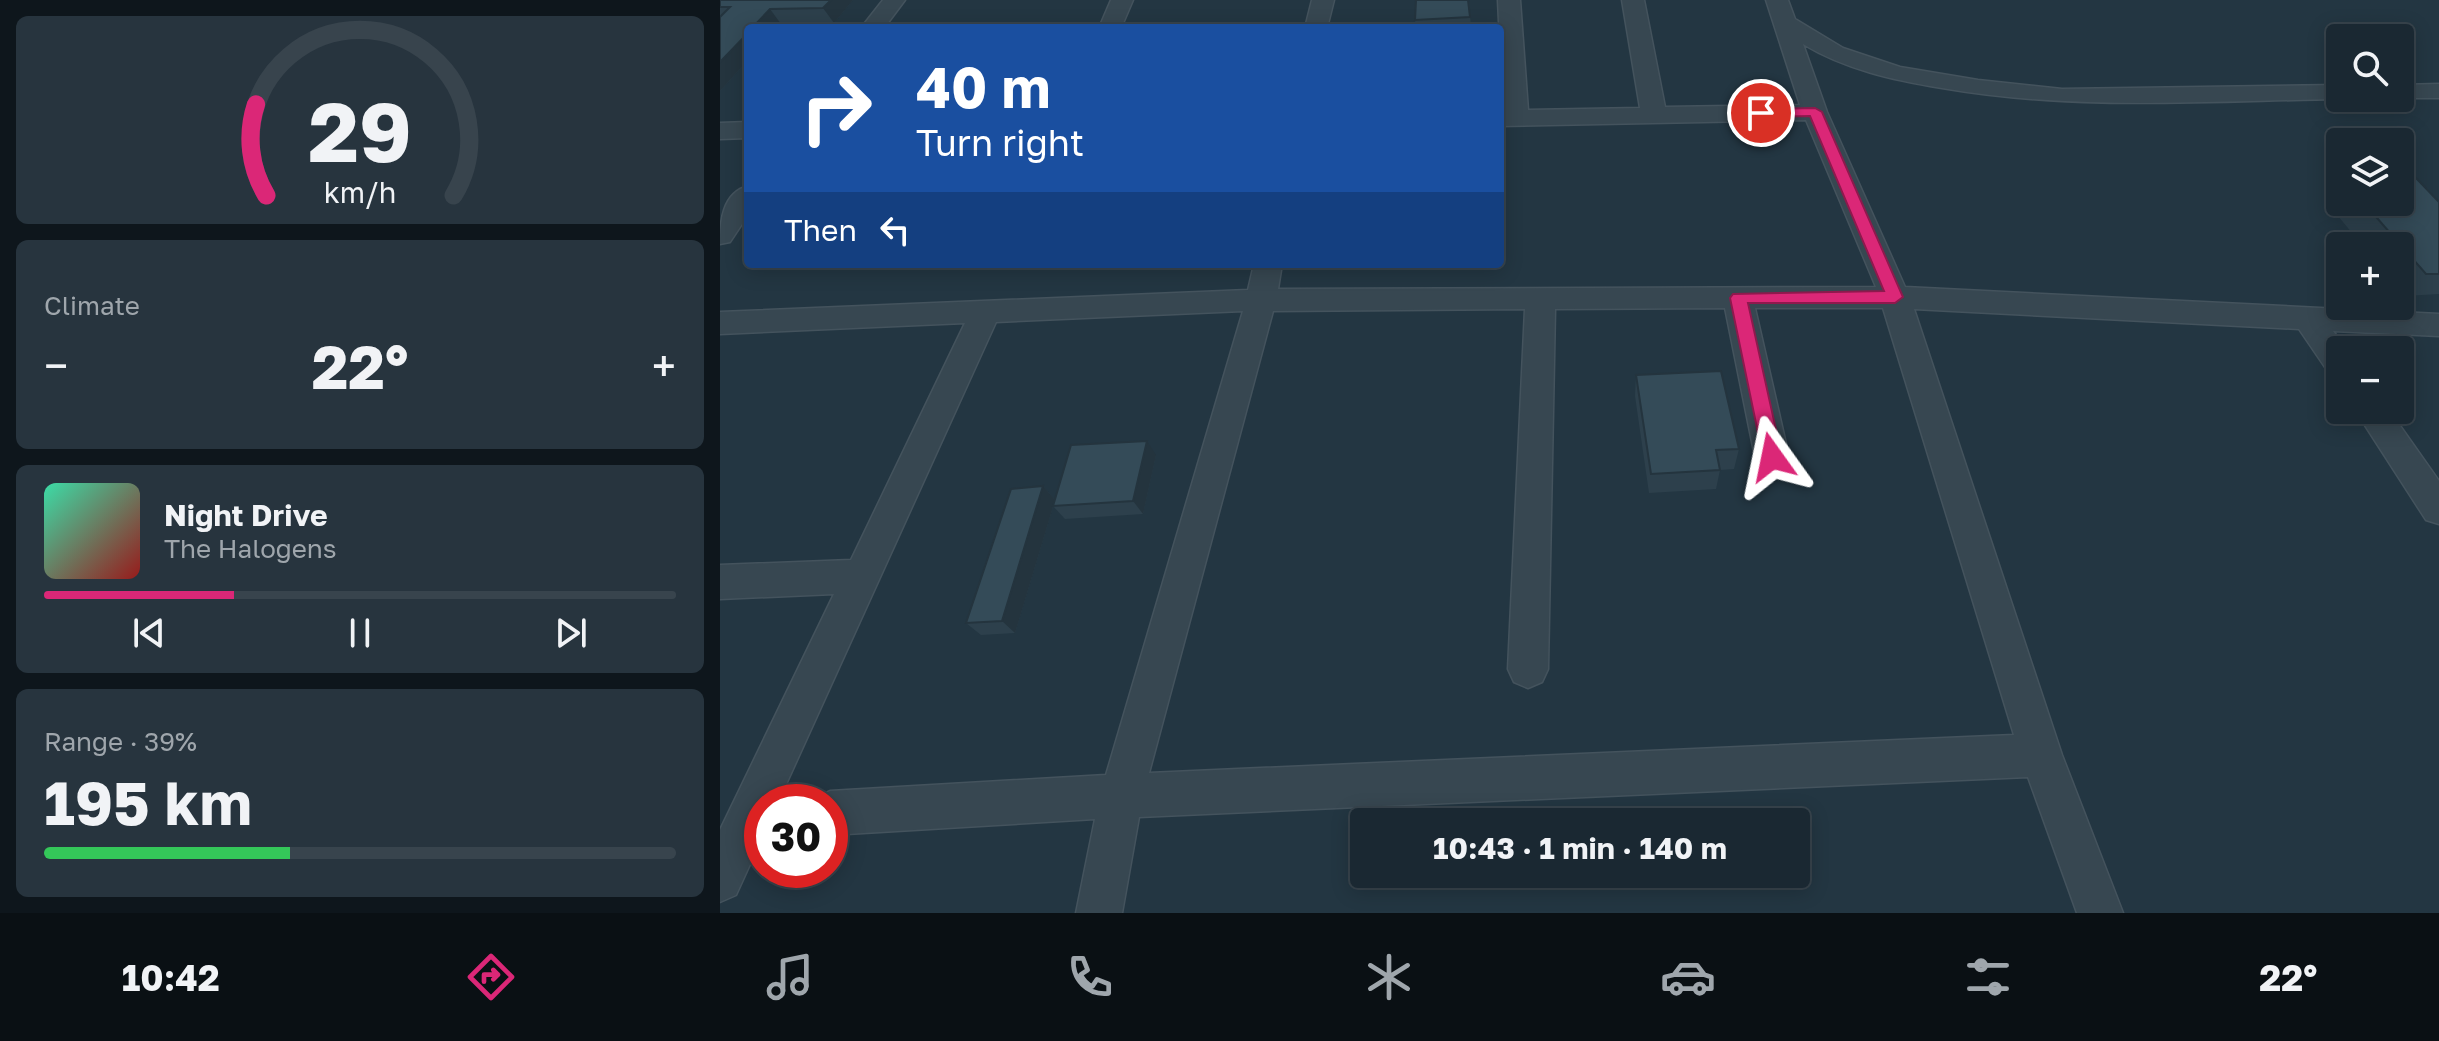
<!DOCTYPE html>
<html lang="en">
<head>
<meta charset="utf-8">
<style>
  body { margin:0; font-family:"Golos Text",sans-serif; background:#27343e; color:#f1f3f6; height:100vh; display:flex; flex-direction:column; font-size:30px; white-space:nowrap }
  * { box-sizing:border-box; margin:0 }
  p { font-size:26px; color:#9fa6ac }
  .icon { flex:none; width:44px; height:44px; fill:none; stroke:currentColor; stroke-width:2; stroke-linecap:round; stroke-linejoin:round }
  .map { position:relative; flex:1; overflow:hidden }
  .details { display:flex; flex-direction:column; gap:16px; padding:16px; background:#0e161c; width:720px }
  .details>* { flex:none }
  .banner { position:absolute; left:24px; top:24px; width:760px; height:244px; border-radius:8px; box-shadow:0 4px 20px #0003,0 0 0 2px #38444d; background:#1a4fa0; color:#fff; overflow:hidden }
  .buttons { position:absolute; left:1606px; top:24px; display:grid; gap:16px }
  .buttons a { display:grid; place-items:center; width:88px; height:88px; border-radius:8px; background:#1a2832; box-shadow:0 4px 20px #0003,0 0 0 2px #38444d; font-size:40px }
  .speed { position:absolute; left:24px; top:784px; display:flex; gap:16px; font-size:40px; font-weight:700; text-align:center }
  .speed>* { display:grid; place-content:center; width:104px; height:104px; border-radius:50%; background:#1a2832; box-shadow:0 4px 20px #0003,0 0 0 2px #38444d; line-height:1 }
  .speed .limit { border:12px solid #d22; background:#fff; color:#111 }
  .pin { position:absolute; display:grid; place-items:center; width:68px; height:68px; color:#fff; margin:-34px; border:4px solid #fff; border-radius:50%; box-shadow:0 2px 8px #0007 }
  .me { position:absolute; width:88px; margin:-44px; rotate:348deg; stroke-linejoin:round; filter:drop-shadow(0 0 6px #0008) }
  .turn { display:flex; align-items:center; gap:28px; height:168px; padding:0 40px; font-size:36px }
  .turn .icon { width:104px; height:104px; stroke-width:2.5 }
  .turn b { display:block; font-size:56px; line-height:68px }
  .then { display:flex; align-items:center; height:76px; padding:0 40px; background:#0003; gap:16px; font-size:30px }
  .big { font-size:60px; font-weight:700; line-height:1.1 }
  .details .widget { flex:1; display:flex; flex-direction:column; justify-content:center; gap:12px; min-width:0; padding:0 28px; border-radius:12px; background:#27343e }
  .details .dial { align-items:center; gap:0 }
  .dial svg { height:208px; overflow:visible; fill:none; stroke:#38444d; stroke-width:7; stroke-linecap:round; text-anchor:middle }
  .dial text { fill:#f1f3f6; stroke:none }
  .song { display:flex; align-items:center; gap:24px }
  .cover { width:96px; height:96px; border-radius:12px; background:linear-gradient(135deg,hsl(160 70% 55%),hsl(0 70% 35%)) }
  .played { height:8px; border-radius:4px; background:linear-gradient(90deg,#db2777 30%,#38444d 30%) }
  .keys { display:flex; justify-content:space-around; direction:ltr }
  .heat { display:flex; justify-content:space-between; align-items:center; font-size:44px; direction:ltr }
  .charge { height:12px; border-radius:6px; background:linear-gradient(90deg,#34c759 39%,#38444d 0) }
  .trip { position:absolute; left:630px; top:808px; width:460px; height:80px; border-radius:8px; background:#1a2832; box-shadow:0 4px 20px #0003,0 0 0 2px #38444d; font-weight:700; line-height:80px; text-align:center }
  .dock { display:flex; height:128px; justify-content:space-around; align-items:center; background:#0a1014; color:#9fa6ac }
  .dock .icon { width:56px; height:56px }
  .dock .current { color:#db2777 }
  .dock b { font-size:36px; color:#f1f3f6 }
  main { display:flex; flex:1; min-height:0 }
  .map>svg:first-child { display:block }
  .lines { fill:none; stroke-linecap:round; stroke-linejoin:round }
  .minor-casing { stroke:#44535d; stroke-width:3 }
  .minor { fill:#374751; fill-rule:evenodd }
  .wall { fill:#2d404c }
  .shaded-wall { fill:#24343e }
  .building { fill:#344b58; stroke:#24343e; stroke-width:2 }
  .route { fill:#db2777; stroke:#8e194d; stroke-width:2 }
</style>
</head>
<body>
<main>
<section class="details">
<div class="widget dial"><svg viewBox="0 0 100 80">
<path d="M14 69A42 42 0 1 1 86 69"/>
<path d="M14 69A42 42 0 0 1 10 34" stroke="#db2777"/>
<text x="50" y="56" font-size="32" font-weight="700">29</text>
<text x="50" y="72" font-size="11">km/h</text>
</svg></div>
<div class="widget"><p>Climate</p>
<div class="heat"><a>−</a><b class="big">22°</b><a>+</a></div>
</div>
<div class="widget">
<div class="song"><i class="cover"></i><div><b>Night Drive</b><p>The Halogens</p></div></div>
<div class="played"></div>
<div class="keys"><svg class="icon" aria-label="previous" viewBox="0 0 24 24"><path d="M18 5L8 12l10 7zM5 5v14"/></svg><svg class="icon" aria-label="pause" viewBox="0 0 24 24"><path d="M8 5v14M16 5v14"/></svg><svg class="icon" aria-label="next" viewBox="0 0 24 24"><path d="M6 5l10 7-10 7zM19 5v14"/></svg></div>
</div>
<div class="widget"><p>Range · 39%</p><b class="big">195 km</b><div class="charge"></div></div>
</section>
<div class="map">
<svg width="1719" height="913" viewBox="0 0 1719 913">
  <rect width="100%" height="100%" fill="#233642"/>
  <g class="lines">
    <!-- minor casing -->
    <g class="minor-casing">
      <g id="minor">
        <polygon points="163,0 185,0 164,28 141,28"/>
        <polygon points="391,0 413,0 401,28 379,28"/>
        <polygon points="592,0 614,0 607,28 585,28"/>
        <path d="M778,0H800L808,110L920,108L902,0H924L945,107L1080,105L1046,0H1068L1075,19L1123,48L1180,67L1258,80L1342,89L1620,85V98H1625L1620,99C1487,101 1354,111 1222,88C1174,80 1126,70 1083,44L1107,112L1185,287L1719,314V336L1613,331L1627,350H1620V377L1609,373L1579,329L1194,309L1342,755L1403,913H1357L1308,777L419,817L402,913H356L375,819L110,835V802H93L95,798L110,791L386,775L523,311L276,322L58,802H42V838L16,895L0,902V830L114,594L0,599V565L131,560L245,323L0,334V312L528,290L534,264H562L558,289L1156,287L1086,120L780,126V110H783ZM1005,308L1035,457L1040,467L1052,471L1064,467L1069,457L1035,308H1163L1294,735L429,773L553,311L805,309L788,669L794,682L808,688L822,682L828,669L835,309Z"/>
        <polygon points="1719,84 1719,98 1675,98 1680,98 1680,85"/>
        <polygon points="28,122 28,138 0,139 0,123"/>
        <path d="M28,186V215L10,242L0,244C0,222 2,193 28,186Z"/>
        <polygon points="1635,410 1669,410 1719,481 1719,524 1706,520"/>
      </g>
    </g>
    <!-- minor -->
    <use href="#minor" class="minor"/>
  </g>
  <!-- wall -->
  <g class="wall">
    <polygon points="0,0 133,0 114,23 61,24 28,28 28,60 0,91"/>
    <polygon points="749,0 751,28 696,28 695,20"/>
    <polygon points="1620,188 1620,202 1719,202 1719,294 1685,296 1680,290 1680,246 1643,246 1608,204"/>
    <polygon points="916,375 1019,449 1014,469 1000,470 996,489 929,493 915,396"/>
    <polygon points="436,455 423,514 345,519 333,506"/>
    <polygon points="323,486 335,500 295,633 261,635 246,623"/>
  </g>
  <!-- shaded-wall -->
  <g class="shaded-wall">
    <polygon points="111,0 133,0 114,23 103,8"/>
    <polygon points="50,9 61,24 57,28 32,28"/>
    <polygon points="28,33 28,60 0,91 0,62"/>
    <polygon points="427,441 436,455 423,514 413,501"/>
    <polygon points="323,486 335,500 295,633 282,621"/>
  </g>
  <!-- building -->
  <g class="building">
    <polygon points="0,0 111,0 103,8 50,9 32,28 28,28 28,33 0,62 0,17 10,7 0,7"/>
    <polygon points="696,0 748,0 750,17 695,20"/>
    <polygon points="485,25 484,28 423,28"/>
    <polygon points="1696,178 1719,202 1719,274 1706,274 1643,202 1680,202 1680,179"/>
    <polygon points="1001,371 1019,449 996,450 1000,470 931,474 916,375"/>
    <polygon points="427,441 413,501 333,506 351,445"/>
    <polygon points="323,486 282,621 246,623 291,489"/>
  </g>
  <!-- route -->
  <polygon class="route" points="1095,108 1102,112 1183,297 1175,303 1028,303 1062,457 1052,464 1043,457 1010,298 1013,294 1164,291 1090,116 1041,117 1035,113 1041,109"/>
</svg>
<div class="buttons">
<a><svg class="icon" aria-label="search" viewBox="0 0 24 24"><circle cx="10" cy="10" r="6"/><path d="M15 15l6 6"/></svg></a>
<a><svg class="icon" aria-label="layers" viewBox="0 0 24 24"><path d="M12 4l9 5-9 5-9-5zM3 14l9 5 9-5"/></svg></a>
<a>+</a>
<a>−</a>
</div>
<div class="speed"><div class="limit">30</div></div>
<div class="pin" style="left:1041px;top:113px;background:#d93025"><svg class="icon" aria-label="arrive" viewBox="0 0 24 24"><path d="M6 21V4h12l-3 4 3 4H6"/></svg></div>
<svg class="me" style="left:1052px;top:457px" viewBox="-20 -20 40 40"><path d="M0-17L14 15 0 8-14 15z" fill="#db2777" stroke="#fff" stroke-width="4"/></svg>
<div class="trip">10:43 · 1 min · 140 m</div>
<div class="banner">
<div class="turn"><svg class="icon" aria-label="right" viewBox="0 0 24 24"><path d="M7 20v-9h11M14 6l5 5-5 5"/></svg><div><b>40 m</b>Turn right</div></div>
<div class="then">Then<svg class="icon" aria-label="left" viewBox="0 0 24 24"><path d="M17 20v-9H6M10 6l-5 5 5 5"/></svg></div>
</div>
</div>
</main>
<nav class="dock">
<b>10:42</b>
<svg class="icon current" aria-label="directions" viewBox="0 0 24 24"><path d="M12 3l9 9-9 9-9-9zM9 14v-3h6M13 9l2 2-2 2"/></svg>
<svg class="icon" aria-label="music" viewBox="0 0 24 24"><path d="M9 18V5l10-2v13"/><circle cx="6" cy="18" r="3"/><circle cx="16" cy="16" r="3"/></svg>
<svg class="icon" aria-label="phone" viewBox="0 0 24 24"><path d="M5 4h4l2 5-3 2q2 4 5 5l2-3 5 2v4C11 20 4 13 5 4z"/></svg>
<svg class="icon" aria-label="climate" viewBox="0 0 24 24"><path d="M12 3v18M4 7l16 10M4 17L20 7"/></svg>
<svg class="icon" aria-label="car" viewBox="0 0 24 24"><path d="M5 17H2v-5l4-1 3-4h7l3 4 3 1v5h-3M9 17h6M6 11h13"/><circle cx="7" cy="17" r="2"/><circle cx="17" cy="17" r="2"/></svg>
<svg class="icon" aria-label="filters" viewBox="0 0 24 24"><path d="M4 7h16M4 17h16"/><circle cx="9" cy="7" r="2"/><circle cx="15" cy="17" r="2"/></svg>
<b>22°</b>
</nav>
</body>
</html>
